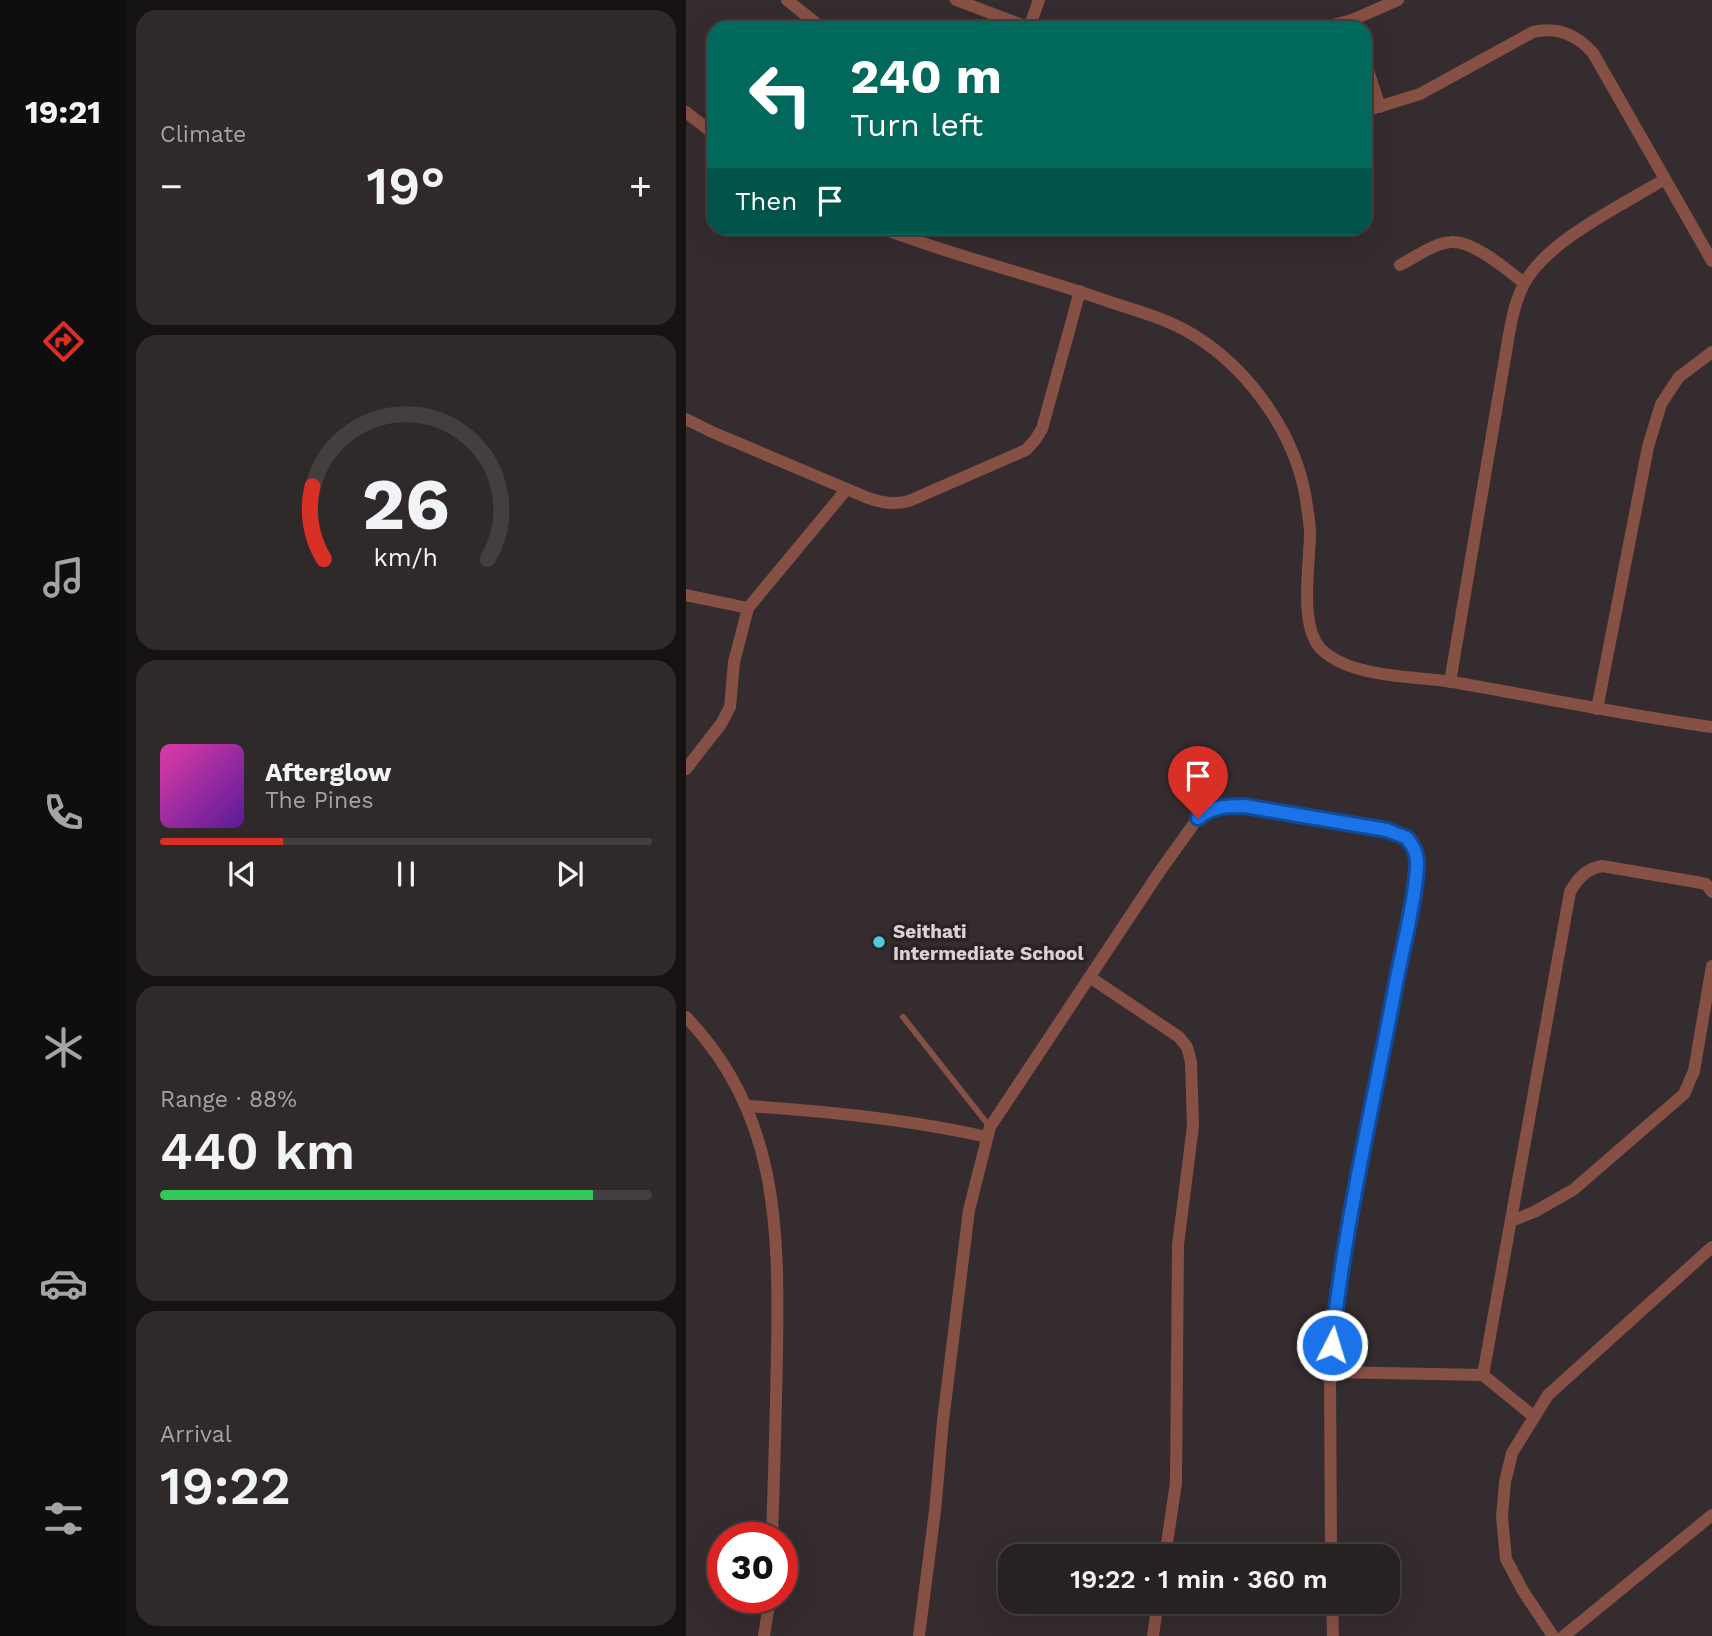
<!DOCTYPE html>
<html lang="en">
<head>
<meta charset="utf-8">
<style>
  body { margin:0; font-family:"Work Sans",sans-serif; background:#2f292a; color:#f1f3f6; height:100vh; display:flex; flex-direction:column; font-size:26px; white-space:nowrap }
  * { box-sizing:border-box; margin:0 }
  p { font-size:23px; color:#a4a3a5 }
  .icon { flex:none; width:38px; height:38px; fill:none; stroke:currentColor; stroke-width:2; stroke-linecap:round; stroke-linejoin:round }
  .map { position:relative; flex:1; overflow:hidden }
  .sheet { display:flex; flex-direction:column; gap:10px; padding:10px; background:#151213; width:560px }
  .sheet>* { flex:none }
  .hud { position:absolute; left:21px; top:21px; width:665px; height:214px; border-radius:21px; box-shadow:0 7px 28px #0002,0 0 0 2px #433e40; background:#00695c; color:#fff; overflow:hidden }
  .speed { position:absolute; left:21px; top:1522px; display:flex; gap:14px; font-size:35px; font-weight:700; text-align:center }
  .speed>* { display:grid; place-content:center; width:91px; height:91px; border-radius:50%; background:#272122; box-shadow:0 7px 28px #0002,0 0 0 2px #433e40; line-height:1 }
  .speed .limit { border:10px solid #d22; background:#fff; color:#111 }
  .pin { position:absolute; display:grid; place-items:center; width:60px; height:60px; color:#fff; margin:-72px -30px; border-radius:50% 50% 50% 0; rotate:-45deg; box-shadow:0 0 7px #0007 }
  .pin .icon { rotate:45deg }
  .me { position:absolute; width:77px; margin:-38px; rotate:5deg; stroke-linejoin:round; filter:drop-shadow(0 0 5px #0008) }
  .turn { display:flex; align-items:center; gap:24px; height:147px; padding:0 28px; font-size:32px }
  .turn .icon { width:91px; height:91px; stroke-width:2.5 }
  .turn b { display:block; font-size:49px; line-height:60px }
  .then { display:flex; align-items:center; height:66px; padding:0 28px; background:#0003; gap:14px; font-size:26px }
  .big { font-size:52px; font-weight:600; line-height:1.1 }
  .sheet .tile { flex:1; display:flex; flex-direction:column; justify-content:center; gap:10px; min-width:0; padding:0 24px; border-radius:21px; background:#2f292a }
  .sheet .dial { align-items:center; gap:0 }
  .dial svg { height:182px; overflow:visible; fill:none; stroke:#433e40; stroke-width:7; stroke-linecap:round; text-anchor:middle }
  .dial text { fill:#f1f3f6; stroke:none }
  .song { display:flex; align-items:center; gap:21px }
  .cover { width:84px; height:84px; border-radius:10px; background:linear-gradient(135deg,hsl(320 70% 55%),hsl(270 70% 35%)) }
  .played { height:7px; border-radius:4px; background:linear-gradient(90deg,#d93025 25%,#433e40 25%) }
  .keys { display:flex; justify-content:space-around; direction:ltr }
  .heat { display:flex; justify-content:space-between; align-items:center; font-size:38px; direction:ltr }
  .charge { height:10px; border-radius:5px; background:linear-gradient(90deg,#34c759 88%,#433e40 0) }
  .trip { position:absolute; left:312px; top:1544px; width:402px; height:70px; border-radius:21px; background:#272122; box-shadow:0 7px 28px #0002,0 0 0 2px #433e40; font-weight:600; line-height:70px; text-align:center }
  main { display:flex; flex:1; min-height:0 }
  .tabs { display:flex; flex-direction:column; width:126px; justify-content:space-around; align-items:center; background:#100d0e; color:#a4a3a5 }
  .tabs .icon { width:49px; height:49px }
  .tabs .current { color:#d93025 }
  .tabs b { font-size:32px; color:#f1f3f6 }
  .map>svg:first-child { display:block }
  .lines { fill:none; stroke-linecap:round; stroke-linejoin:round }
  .service { stroke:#875045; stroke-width:6 }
  .minor { stroke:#875045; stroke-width:12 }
  .route-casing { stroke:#114b97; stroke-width:18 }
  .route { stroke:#1a73e8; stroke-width:12 }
  .poi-dot { fill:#52cbd8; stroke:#2a2224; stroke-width:2.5 }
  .labels { text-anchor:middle; stroke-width:7; stroke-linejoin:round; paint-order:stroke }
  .poi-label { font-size:19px; font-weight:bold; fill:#d9d3d5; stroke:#2a2224; text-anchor:start }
</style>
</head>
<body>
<main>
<nav class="tabs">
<b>19:21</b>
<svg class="icon current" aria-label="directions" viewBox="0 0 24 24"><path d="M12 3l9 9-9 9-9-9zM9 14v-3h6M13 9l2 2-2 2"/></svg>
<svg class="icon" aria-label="music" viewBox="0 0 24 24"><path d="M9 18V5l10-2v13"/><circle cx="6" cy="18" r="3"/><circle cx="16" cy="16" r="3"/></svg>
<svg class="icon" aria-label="phone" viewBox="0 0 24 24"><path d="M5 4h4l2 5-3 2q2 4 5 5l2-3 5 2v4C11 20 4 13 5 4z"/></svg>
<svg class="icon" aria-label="climate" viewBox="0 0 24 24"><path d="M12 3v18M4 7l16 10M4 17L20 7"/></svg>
<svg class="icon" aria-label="car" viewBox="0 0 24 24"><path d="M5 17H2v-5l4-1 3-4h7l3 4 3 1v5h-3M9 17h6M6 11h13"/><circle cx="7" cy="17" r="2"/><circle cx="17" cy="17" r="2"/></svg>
<svg class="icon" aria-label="filters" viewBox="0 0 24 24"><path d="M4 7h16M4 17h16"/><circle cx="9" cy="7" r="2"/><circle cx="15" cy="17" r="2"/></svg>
</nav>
<section class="sheet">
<div class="tile"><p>Climate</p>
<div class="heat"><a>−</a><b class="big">19°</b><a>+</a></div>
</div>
<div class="tile dial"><svg viewBox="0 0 100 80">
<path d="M14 69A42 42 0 1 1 86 69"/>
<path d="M14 69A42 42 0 0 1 9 37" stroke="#d93025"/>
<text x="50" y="56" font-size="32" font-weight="700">26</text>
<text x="50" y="72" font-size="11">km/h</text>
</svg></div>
<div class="tile">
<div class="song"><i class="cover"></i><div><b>Afterglow</b><p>The Pines</p></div></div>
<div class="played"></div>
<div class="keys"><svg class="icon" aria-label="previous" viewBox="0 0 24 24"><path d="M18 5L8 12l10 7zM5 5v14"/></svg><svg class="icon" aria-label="pause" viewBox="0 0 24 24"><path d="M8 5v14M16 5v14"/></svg><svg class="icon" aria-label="next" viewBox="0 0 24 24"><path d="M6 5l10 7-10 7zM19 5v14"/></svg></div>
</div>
<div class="tile"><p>Range · 88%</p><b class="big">440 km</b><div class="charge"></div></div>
<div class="tile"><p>Arrival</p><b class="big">19:22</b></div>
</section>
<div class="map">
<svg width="1026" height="1636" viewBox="0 0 1026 1636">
  <rect width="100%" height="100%" fill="#342c2e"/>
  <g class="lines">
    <!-- service -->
    <polyline class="service" points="217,1017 304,1127"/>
    <!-- minor -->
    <g class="minor">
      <polyline points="101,0 136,28"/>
      <polyline points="270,0 344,28"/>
      <polyline points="343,28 353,0"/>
      <polyline points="635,28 666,20 712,0"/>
      <polyline points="679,61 694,107"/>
      <path d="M679,111L734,94L847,32C872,26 891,35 907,53L1026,261"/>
      <polyline points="0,112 28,134"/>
      <path d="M195,228C270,257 348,275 424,302C452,311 481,319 506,334C565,370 612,437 621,506C622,515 624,524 624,533C624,564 612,627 636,650C666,678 728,676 767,682C853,697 939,715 1026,727"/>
      <path d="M714,265C730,257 748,243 765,242C787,240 821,270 838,283"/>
      <path d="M0,419L26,432L182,498C198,503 207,505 223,501L340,450L349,440L356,429L394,291"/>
      <polyline points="0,595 62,608"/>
      <path d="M764,682L820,352C824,329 827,305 838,284C860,241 938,204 979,179"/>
      <polyline points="911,709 962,447 975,404 993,377 1026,352"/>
      <polyline points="0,769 35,724 44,707 48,662 62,608 160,490"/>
      <polyline points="405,978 493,1037 501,1047 505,1062 507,1126 492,1245 490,1483 479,1556"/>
      <path d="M0,1017C92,1112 93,1228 91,1351C90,1414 88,1476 86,1538"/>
      <path d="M61,1106C141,1111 222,1119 301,1137"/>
      <polyline points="825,1221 848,1212 887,1190 998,1094 1008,1071 1026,966"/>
      <polyline points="644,1372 797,1375 847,1416"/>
      <path d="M797,1375L884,892C892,878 900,869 916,866L1010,882L1020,884L1026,892"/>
      <polyline points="646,1601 647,1636"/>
      <polyline points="78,1636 84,1598"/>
      <path d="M233,1636L249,1511L257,1421L283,1210L304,1127L474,871L512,818C526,806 541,806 558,806L715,834C728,842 731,854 731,869L652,1290L644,1372L645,1556"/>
      <polyline points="467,1636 472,1601"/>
      <polyline points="867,1636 837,1591 820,1559 816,1517 819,1482 826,1453 862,1395 1026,1247"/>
      <polyline points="878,1636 1026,1515"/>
    </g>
  </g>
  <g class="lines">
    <!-- route casing -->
    <g class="route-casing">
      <path id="route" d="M512,818C526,806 541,806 558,806L701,830L721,838C728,847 732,855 731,867C729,904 716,950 709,988C687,1107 658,1225 646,1345"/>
    </g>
    <!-- route -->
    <use href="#route" class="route"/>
  </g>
  <!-- markers -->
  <circle class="poi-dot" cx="193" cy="942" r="7"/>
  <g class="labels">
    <!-- poi labels -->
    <g class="poi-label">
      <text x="207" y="938">Seithati<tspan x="207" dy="22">Intermediate School</tspan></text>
    </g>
  </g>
</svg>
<div class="speed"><div class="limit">30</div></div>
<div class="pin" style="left:512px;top:818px;background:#d93025"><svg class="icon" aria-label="arrive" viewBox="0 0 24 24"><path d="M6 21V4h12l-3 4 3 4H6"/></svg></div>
<svg class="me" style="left:646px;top:1345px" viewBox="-20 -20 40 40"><circle r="17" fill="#1a73e8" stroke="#fff" stroke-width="3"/><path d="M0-11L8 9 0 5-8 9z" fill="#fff"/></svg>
<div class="trip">19:22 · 1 min · 360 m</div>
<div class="hud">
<div class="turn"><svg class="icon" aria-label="left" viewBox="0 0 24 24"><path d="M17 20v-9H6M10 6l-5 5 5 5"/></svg><div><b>240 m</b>Turn left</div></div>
<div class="then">Then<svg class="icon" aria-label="arrive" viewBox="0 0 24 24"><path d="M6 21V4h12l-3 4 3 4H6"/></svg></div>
</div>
</div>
</main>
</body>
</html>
